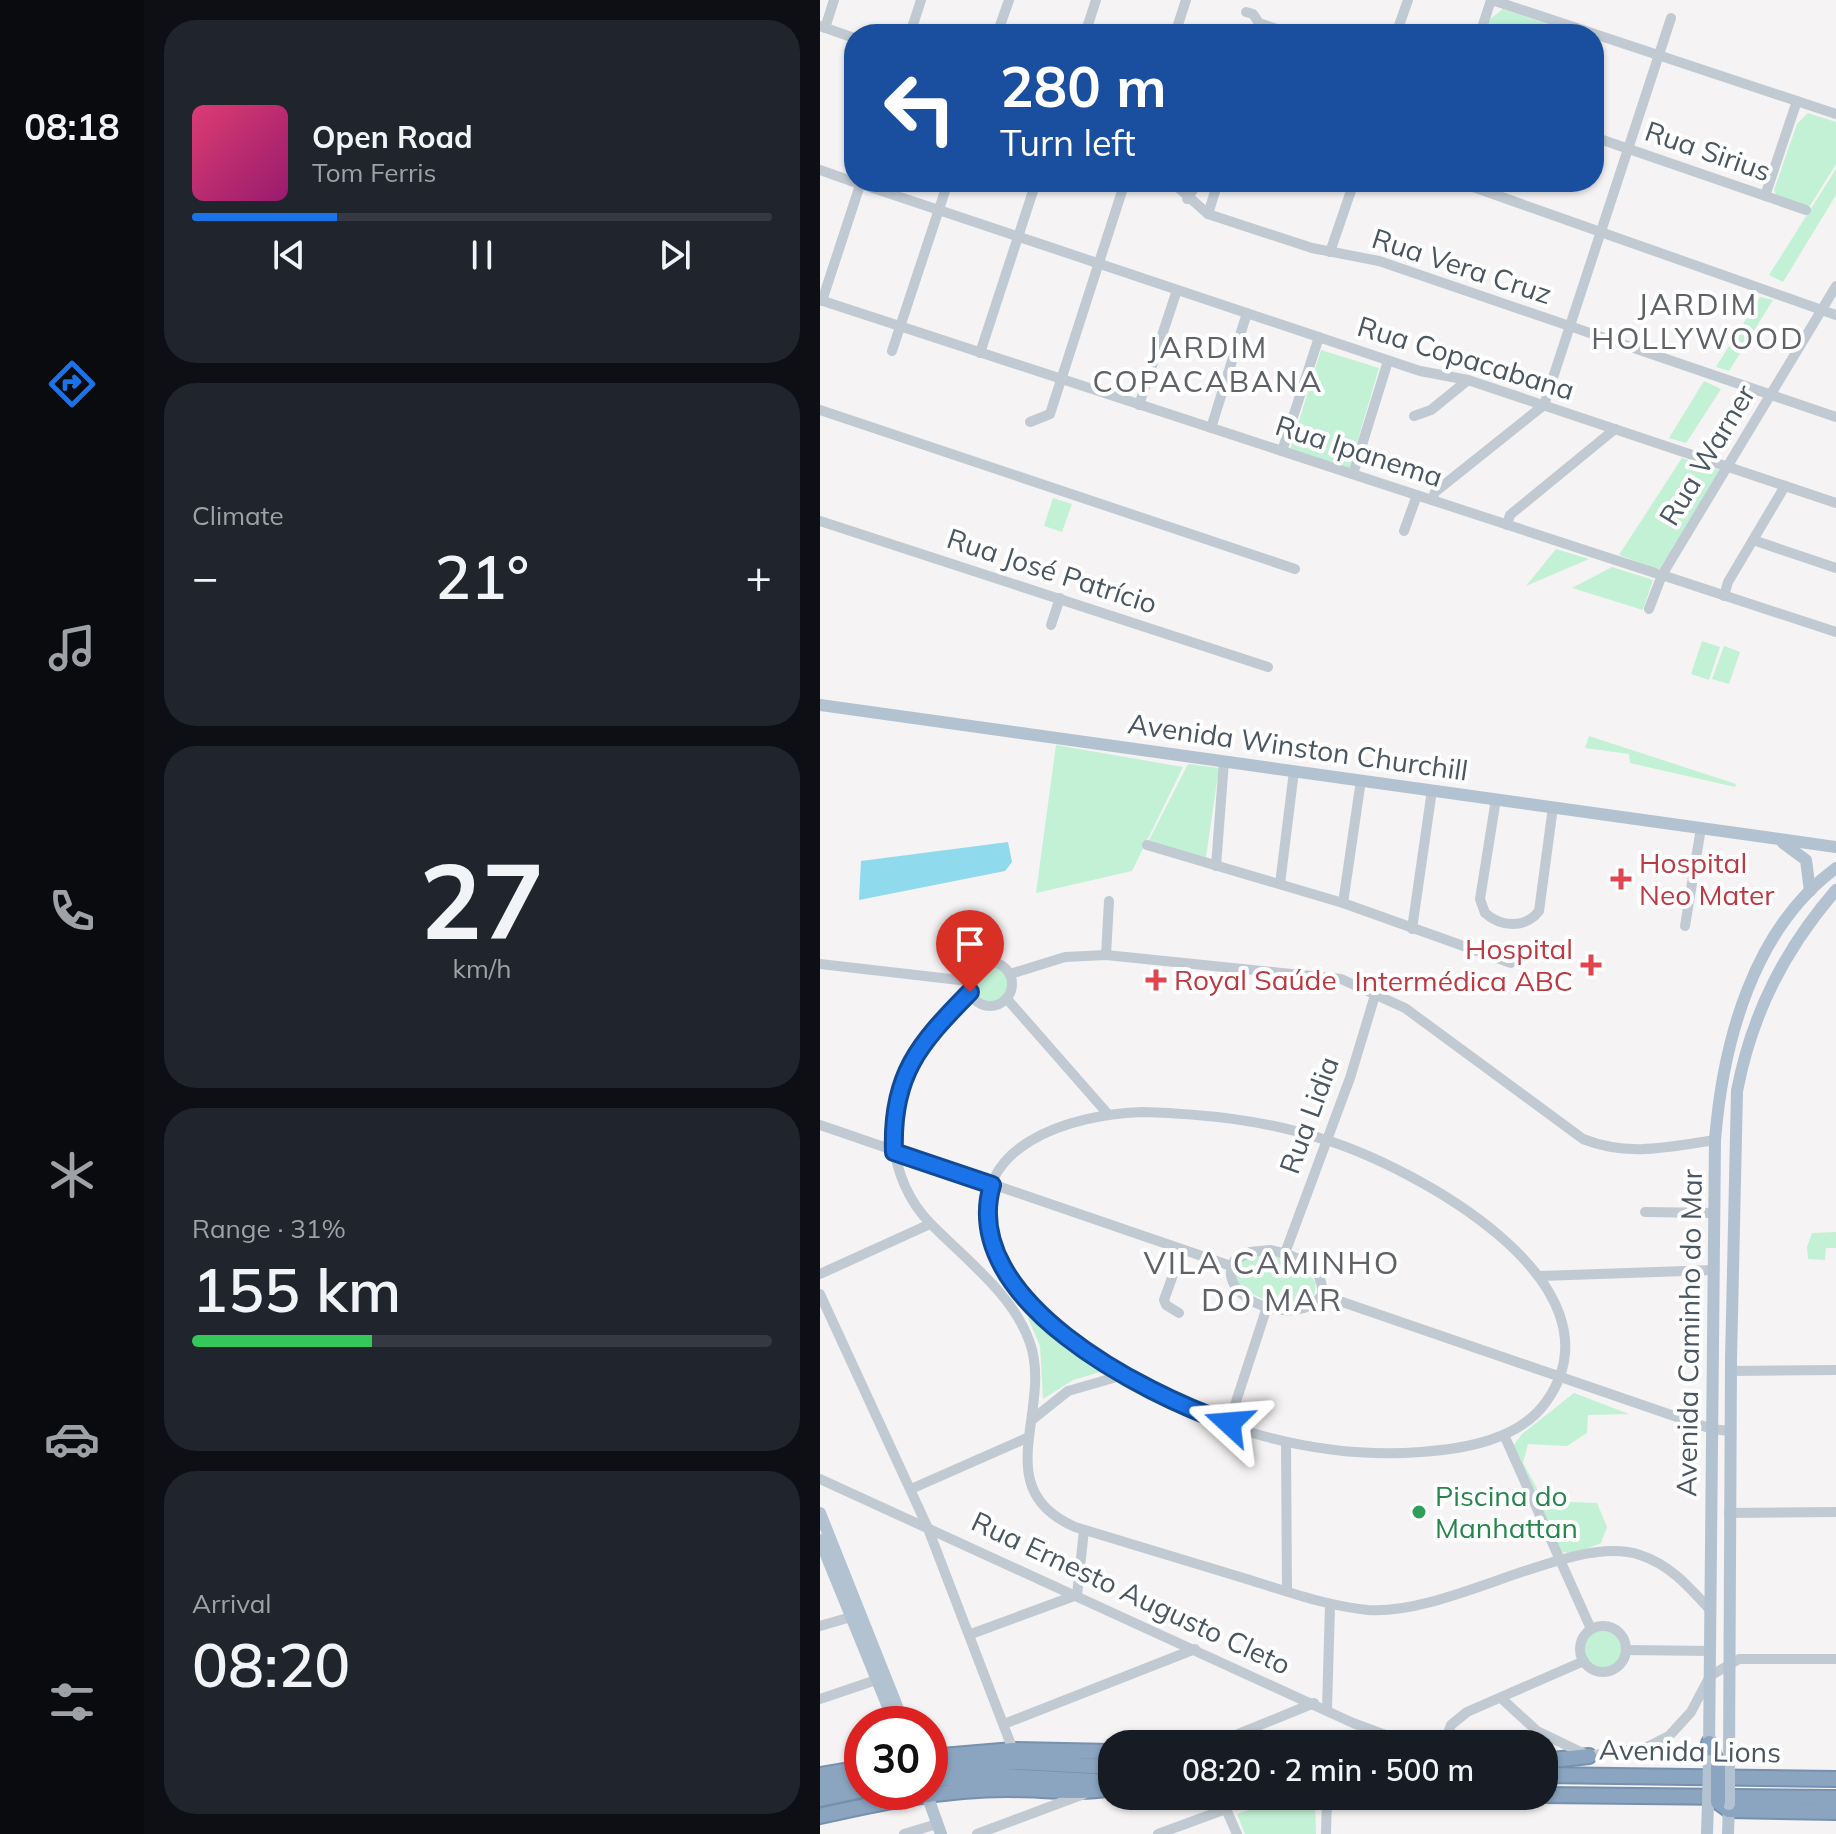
<!DOCTYPE html>
<html lang="en">
<head>
<meta charset="utf-8">
<style>
  body { margin:0; font-family:Mulish,sans-serif; background:#20242c; color:#f1f3f6; height:100vh; display:flex; flex-direction:column; font-size:30px; white-space:nowrap }
  * { box-sizing:border-box; margin:0 }
  p { font-size:26px; color:#9ea1a6 }
  .icon { flex:none; width:44px; height:44px; fill:none; stroke:currentColor; stroke-width:2; stroke-linecap:round; stroke-linejoin:round }
  .map { position:relative; flex:1; overflow:hidden }
  .details { display:flex; flex-direction:column; gap:20px; padding:20px; background:#0d0f14; width:676px }
  .details>* { flex:none }
  .top-card { position:absolute; left:24px; top:24px; width:760px; height:168px; border-radius:32px; box-shadow:0 2px 6px #0004; background:#1a4fa0; color:#fff; overflow:hidden }
  .speed { position:absolute; left:24px; top:1706px; display:flex; gap:16px; font-size:40px; font-weight:700; text-align:center }
  .speed>* { display:grid; place-content:center; width:104px; height:104px; border-radius:50%; background:#171b24; box-shadow:0 2px 6px #0004; line-height:1 }
  .speed .limit { border:12px solid #d22; background:#fff; color:#111 }
  .pin { position:absolute; display:grid; place-items:center; width:68px; height:68px; color:#fff; margin:-82px -34px; border-radius:50% 50% 50% 0; rotate:-45deg; box-shadow:0 0 8px #0007 }
  .pin .icon { rotate:45deg }
  .me { position:absolute; width:88px; margin:-44px; rotate:289deg; stroke-linejoin:round; filter:drop-shadow(0 0 6px #0008) }
  .turn { display:flex; align-items:center; gap:28px; height:168px; padding:0 24px; font-size:36px }
  .turn .icon { width:104px; height:104px; stroke-width:2.5 }
  .turn b { display:block; font-size:56px; line-height:68px }
  .big { font-size:60px; font-weight:600; line-height:1.1 }
  .details .widget { flex:1; display:flex; flex-direction:column; justify-content:center; gap:12px; min-width:0; padding:0 28px; border-radius:32px; background:#20242c }
  .details .dial { align-items:center; gap:0 }
  .dial b { font-size:104px; line-height:1 }
  .song { display:flex; align-items:center; gap:24px }
  .cover { width:96px; height:96px; border-radius:12px; background:linear-gradient(135deg,hsl(340 70% 55%),hsl(320 70% 35%)) }
  .played { height:8px; border-radius:4px; background:linear-gradient(90deg,#1a73e8 25%,#363941 25%) }
  .keys { display:flex; justify-content:space-around; direction:ltr }
  .heat { display:flex; justify-content:space-between; align-items:center; font-size:44px; direction:ltr }
  .charge { height:12px; border-radius:6px; background:linear-gradient(90deg,#34c759 31%,#363941 0) }
  .trip { position:absolute; left:278px; top:1730px; width:460px; height:80px; border-radius:32px; background:#171b24; box-shadow:0 2px 6px #0004; font-weight:600; line-height:80px; text-align:center }
  main { display:flex; flex:1; min-height:0 }
  .menu { display:flex; flex-direction:column; width:144px; justify-content:space-around; align-items:center; background:#090b0e; color:#9ea1a6 }
  .menu .icon { width:56px; height:56px }
  .menu .active { color:#1a73e8 }
  .menu b { font-size:36px; color:#f1f3f6 }
  .map>svg:first-child { display:block }
  .green { fill:#c3f1d5 }
  .water { fill:#90daee }
  .lines { fill:none; stroke-linecap:round; stroke-linejoin:round }
  .highway-casing { stroke:#7690ad; stroke-width:18 }
  .minor { stroke:#c1cad2; stroke-width:10 }
  .major { stroke:#b3c2d1; stroke-width:12 }
  .highway { stroke:#8ba5c1; stroke-width:14 }
  .highway-bridge-casing { stroke:#7690ad; stroke-width:18; stroke-linecap:butt }
  .major-bridge { stroke:#b3c2d1; stroke-width:12 }
  .highway-bridge { stroke:#8ba5c1; stroke-width:14 }
  .route-casing { stroke:#114b97; stroke-width:20 }
  .route { stroke:#1a73e8; stroke-width:14 }
  .health-dot { fill:#e0444e; stroke:#fff; stroke-width:3 }
  .leisure-dot { fill:#2e9e5b; stroke:#fff; stroke-width:3 }
  .labels { text-anchor:middle; stroke-width:8; stroke-linejoin:round; paint-order:stroke }
  .street-label { font-size:28px; fill:#4a5661; stroke:#fff }
  .health-label { font-size:28px; fill:#be3a42; stroke:#fff; text-anchor:start }
  .leisure-label { font-size:28px; fill:#27864d; stroke:#fff; text-anchor:start }
  .neighbourhood-label { font-size:30px; letter-spacing:2px; fill:#5f6368; stroke:#fff }
  .quarter-label { font-size:32px; letter-spacing:2px; fill:#5f6368; stroke:#fff }
</style>
</head>
<body>
<main>
<nav class="menu">
<b>08:18</b>
<svg class="icon active" aria-label="directions" viewBox="0 0 24 24"><path d="M12 3l9 9-9 9-9-9zM9 14v-3h6M13 9l2 2-2 2"/></svg>
<svg class="icon" aria-label="music" viewBox="0 0 24 24"><path d="M9 18V5l10-2v13"/><circle cx="6" cy="18" r="3"/><circle cx="16" cy="16" r="3"/></svg>
<svg class="icon" aria-label="phone" viewBox="0 0 24 24"><path d="M5 4h4l2 5-3 2q2 4 5 5l2-3 5 2v4C11 20 4 13 5 4z"/></svg>
<svg class="icon" aria-label="climate" viewBox="0 0 24 24"><path d="M12 3v18M4 7l16 10M4 17L20 7"/></svg>
<svg class="icon" aria-label="car" viewBox="0 0 24 24"><path d="M5 17H2v-5l4-1 3-4h7l3 4 3 1v5h-3M9 17h6M6 11h13"/><circle cx="7" cy="17" r="2"/><circle cx="17" cy="17" r="2"/></svg>
<svg class="icon" aria-label="filters" viewBox="0 0 24 24"><path d="M4 7h16M4 17h16"/><circle cx="9" cy="7" r="2"/><circle cx="15" cy="17" r="2"/></svg>
</nav>
<section class="details">
<div class="widget">
<div class="song"><i class="cover"></i><div><b>Open Road</b><p>Tom Ferris</p></div></div>
<div class="played"></div>
<div class="keys"><svg class="icon" aria-label="previous" viewBox="0 0 24 24"><path d="M18 5L8 12l10 7zM5 5v14"/></svg><svg class="icon" aria-label="pause" viewBox="0 0 24 24"><path d="M8 5v14M16 5v14"/></svg><svg class="icon" aria-label="next" viewBox="0 0 24 24"><path d="M6 5l10 7-10 7zM19 5v14"/></svg></div>
</div>
<div class="widget"><p>Climate</p>
<div class="heat"><a>−</a><b class="big">21°</b><a>+</a></div>
</div>
<div class="widget dial"><b>27</b><p>km/h</p></div>
<div class="widget"><p>Range · 31%</p><b class="big">155 km</b><div class="charge"></div></div>
<div class="widget"><p>Arrival</p><b class="big">08:20</b></div>
</section>
<div class="map">
<svg width="1016" height="1834" viewBox="0 0 1016 1834">
  <rect width="100%" height="100%" fill="#f5f3f3"/>
  <!-- green -->
  <g class="green">
    <polygon points="683,9 753,32 753,34 665,34 670,19"/>
    <polygon points="988,113 1016,122 1016,164 990,206 956,195 954,190 977,124"/>
    <polygon points="1016,169 1016,195 963,282 949,275"/>
    <polygon points="940,297 953,300 909,371 896,367"/>
    <polygon points="501,350 559,368 529,470 470,450"/>
    <polygon points="884,381 901,389 866,443 849,438"/>
    <polygon points="862,458 900,470 839,570 799,555"/>
    <polygon points="233,498 252,504 242,532 224,526"/>
    <polygon points="736,549 769,559 706,586"/>
    <polygon points="792,567 833,580 823,610 752,588"/>
    <polygon points="882,641 900,647 889,680 871,674"/>
    <polygon points="904,646 920,652 909,684 892,679"/>
    <polygon points="769,736 916,784 915,787 810,763 809,754 765,748"/>
    <polygon points="236,745 363,767 312,871 216,893"/>
    <polygon points="368,764 399,768 386,857 328,842"/>
    <circle cx="170" cy="984" r="21"/>
    <polygon points="1016,1232 1016,1248 1006,1248 1005,1260 988,1259 987,1247 992,1233"/>
    <path d="M435,1253C461,1255 480,1260 496,1283L494,1298C465,1312 438,1301 415,1281V1262Z"/>
    <polygon points="211,1315 284,1371 253,1380 223,1399 220,1346 208,1318"/>
    <polygon points="754,1393 809,1414 768,1415 767,1433 747,1446 708,1444 703,1463 724,1501 777,1503 787,1527 781,1543 756,1553 733,1552 687,1454 702,1434"/>
    <circle cx="783" cy="1649" r="19"/>
    <polygon points="471,1796 495,1802 496,1834 425,1834 417,1814"/>
  </g>
  <!-- water -->
  <polygon class="water" points="188,842 192,862 185,871 39,900 41,861"/>
  <g class="lines">
    <!-- highway casing -->
    <g class="highway-casing">
      <g id="highway">
        <polyline points="889,1743 898,1766"/>
        <polyline points="110,1757 193,1750 292,1752"/>
        <polyline points="724,1761 769,1756"/>
        <polyline points="110,1768 194,1762 292,1767"/>
        <polyline points="0,1775 42,1768"/>
        <polyline points="724,1775 1016,1779"/>
        <polyline points="110,1779 184,1776 292,1782"/>
        <polyline points="0,1788 42,1779"/>
        <polyline points="724,1795 1016,1798"/>
        <polyline points="0,1799 42,1790"/>
        <polyline points="898,1802 909,1810 1016,1812"/>
        <path d="M0,1816C62,1802 124,1789 188,1789C224,1789 256,1794 292,1788"/>
      </g>
    </g>
    <!-- minor -->
    <g class="minor">
      <polyline points="672,0 1016,114"/>
      <polyline points="426,12 433,14 439,23 472,34"/>
      <polyline points="0,26 34,38"/>
      <polyline points="5,28 14,0"/>
      <polyline points="90,34 101,0"/>
      <polyline points="177,34 189,0"/>
      <polyline points="265,34 276,0"/>
      <polyline points="355,34 366,0"/>
      <polyline points="576,34 588,0"/>
      <polyline points="660,34 671,0"/>
      <polyline points="774,137 986,210"/>
      <polyline points="0,170 34,182"/>
      <polyline points="35,182 600,371 648,380 1016,503"/>
      <polyline points="352,182 388,214 492,248 559,261 1016,417"/>
      <polyline points="639,182 1016,315"/>
      <polyline points="945,196 977,101"/>
      <polyline points="367,199 378,182"/>
      <polyline points="388,214 398,182"/>
      <polyline points="510,252 534,182"/>
      <polyline points="0,300 835,573"/>
      <polyline points="2,301 41,182"/>
      <polyline points="72,351 128,182"/>
      <polyline points="160,353 216,182"/>
      <polyline points="319,405 357,290"/>
      <polyline points="0,410 475,569"/>
      <polyline points="594,416 611,410 648,380"/>
      <polyline points="210,422 230,414 305,182"/>
      <polyline points="391,428 427,313"/>
      <polyline points="462,451 499,337"/>
      <polyline points="533,474 568,361"/>
      <polyline points="612,500 615,492 724,405 851,18"/>
      <polyline points="0,521 448,667"/>
      <polyline points="687,525 690,515 795,429"/>
      <polyline points="584,531 597,495"/>
      <polyline points="933,540 1016,568"/>
      <polyline points="842,575 1016,632"/>
      <polyline points="904,596 908,582 965,486"/>
      <polyline points="829,609 842,575 1016,286"/>
      <polyline points="231,625 240,598"/>
      <path d="M676,799L660,899L665,913C681,927 705,929 719,911L733,807"/>
      <polyline points="327,845 523,903 691,963"/>
      <polyline points="396,866 404,761"/>
      <polyline points="460,884 474,771"/>
      <polyline points="523,903 541,780"/>
      <polyline points="865,926 881,828"/>
      <polyline points="592,929 612,790"/>
      <polyline points="286,955 289,901"/>
      <circle cx="170" cy="984" r="22"/>
      <polyline points="0,964 148,981"/>
      <path d="M190,974L245,957L286,955L521,979L585,1008L763,1139C808,1157 849,1147 895,1140"/>
      <path d="M150,992C130,1012 108,1031 93,1055C60,1107 68,1180 110,1223C144,1258 194,1295 210,1343C233,1410 167,1489 255,1527C313,1545 372,1562 430,1580C469,1592 507,1606 548,1610C629,1616 754,1532 820,1555C851,1565 870,1588 891,1611"/>
      <polyline points="187,999 287,1113"/>
      <path d="M323,1112C385,1114 444,1120 503,1139C592,1166 811,1283 726,1402C699,1440 644,1449 601,1452C498,1460 388,1428 300,1376C250,1346 190,1296 172,1240C142,1145 253,1114 323,1112Z"/>
      <polyline points="0,1125 411,1266"/>
      <polyline points="825,1212 894,1213"/>
      <path d="M450,1250C474,1255 505,1265 502,1295C478,1330 394,1299 414,1261L430,1252Z"/>
      <polyline points="465,1253 530,1078 556,992"/>
      <polyline points="0,1274 110,1224"/>
      <polyline points="721,1276 894,1270"/>
      <polyline points="0,1294 107,1526 193,1750"/>
      <polyline points="502,1295 892,1429 910,1431"/>
      <polyline points="359,1313 346,1305 344,1300 362,1250"/>
      <polyline points="911,1371 1016,1370"/>
      <polyline points="213,1419 248,1391 300,1376"/>
      <polyline points="409,1423 447,1307"/>
      <polyline points="684,1435 771,1629"/>
      <polyline points="466,1442 467,1591"/>
      <polyline points="0,1479 533,1723 590,1744"/>
      <polyline points="91,1489 209,1437"/>
      <polyline points="909,1513 1016,1512"/>
      <polyline points="0,1626 31,1617"/>
      <circle cx="783" cy="1649" r="23"/>
      <polyline points="151,1634 257,1595 264,1530"/>
      <polyline points="806,1650 890,1651"/>
      <polyline points="681,1698 717,1731 769,1756 827,1747 849,1736 871,1712 890,1676 919,1659 1016,1659"/>
      <polyline points="0,1699 62,1678"/>
      <polyline points="507,1709 510,1605"/>
      <polyline points="184,1724 375,1649"/>
      <polyline points="394,1744 494,1703"/>
      <polyline points="624,1744 631,1725 647,1712 764,1661"/>
      <polyline points="84,1834 117,1824"/>
      <polyline points="157,1834 264,1794"/>
      <polyline points="338,1834 406,1809 417,1834"/>
      <polyline points="506,1834 507,1796"/>
    </g>
    <!-- major -->
    <g class="major">
      <polyline points="0,705 1016,847"/>
      <polyline points="963,843 986,860 990,891"/>
      <polyline points="0,1513 84,1724"/>
      <polyline points="0,1540 75,1724"/>
      <path d="M889,1750L895,1140C903,1042 933,929 1016,868"/>
      <path d="M909,1763L911,1360L917,1091C932,1013 965,949 1016,890"/>
      <polyline points="106,1792 121,1834"/>
      <polyline points="887,1834 888,1803"/>
      <polyline points="908,1834 909,1804"/>
    </g>
    <!-- highway -->
    <use href="#highway" class="highway"/>
    <!-- highway-bridge casing -->
    <g class="highway-bridge-casing">
      <polyline id="highway-bridge" points="898,1766 898,1802"/>
    </g>
    <!-- major-bridge -->
    <g class="major-bridge">
      <polyline points="888,1803 889,1761"/>
      <polyline points="909,1804 909,1763"/>
    </g>
    <!-- highway-bridge -->
    <use href="#highway-bridge" class="highway-bridge"/>
  </g>
  <g class="lines">
    <!-- route casing -->
    <g class="route-casing">
      <path id="route" d="M150,992C99,1044 71,1075 74,1152L172,1185C138,1300 324,1394 409,1423"/>
    </g>
    <!-- route -->
    <use href="#route" class="route"/>
  </g>
  <!-- markers -->
  <g class="health-dot">
    <path d="M797 867h8v8h8v8h-8v8h-8v-8h-8v-8h8z"/>
    <path d="M767 953h8v8h8v8h-8v8h-8v-8h-8v-8h8z"/>
    <path d="M332 968h8v8h8v8h-8v8h-8v-8h-8v-8h8z"/>
  </g>
  <circle class="leisure-dot" cx="599" cy="1512" r="8"/>
  <g class="labels">
    <!-- street labels -->
    <g class="street-label">
      <text transform="translate(888 151) rotate(19)" y="10">Rua Sirius</text>
      <text transform="translate(642 266) rotate(18)" y="10">Rua Vera Cruz</text>
      <text transform="translate(646 358) rotate(17)" y="10">Rua Copacabana</text>
      <text transform="translate(539 451) rotate(18)" y="10">Rua Ipanema</text>
      <text transform="translate(887 455) rotate(-59)" y="10">Rua Warner</text>
      <text transform="translate(232 571) rotate(18)" y="10">Rua José Patrício</text>
      <text transform="translate(478 747) rotate(8)" y="10">Avenida Winston Churchill</text>
      <text transform="translate(489 1115) rotate(-70)" y="10">Rua Lidia</text>
      <text transform="translate(869 1333) rotate(-89)" y="10">Avenida Caminho do Mar</text>
      <text transform="translate(311 1593) rotate(25)" y="10">Rua Ernesto Augusto Cleto</text>
      <text transform="translate(870 1751) rotate(1)" y="10">Avenida Lions</text>
    </g>
    <!-- health labels -->
    <g class="health-label">
      <text x="819" y="873">Hospital<tspan x="819" dy="32">Neo Mater</tspan></text>
      <text x="753" y="959" text-anchor="end">Hospital<tspan x="753" dy="32">Intermédica ABC</tspan></text>
      <text x="354" y="990">Royal Saúde</text>
    </g>
    <!-- leisure labels -->
    <g class="leisure-label">
      <text x="615" y="1506">Piscina do<tspan x="615" dy="32">Manhattan</tspan></text>
    </g>
    <!-- neighbourhood labels -->
    <g class="neighbourhood-label">
      <text x="878" y="315">JARDIM<tspan x="878" dy="34">HOLLYWOOD</tspan></text>
      <text x="388" y="358">JARDIM<tspan x="388" dy="34">COPACABANA</tspan></text>
    </g>
    <!-- quarter labels -->
    <g class="quarter-label">
      <text x="452" y="1274">VILA CAMINHO<tspan x="452" dy="37">DO MAR</tspan></text>
    </g>
  </g>
</svg>
<div class="speed"><div class="limit">30</div></div>
<div class="pin" style="left:150px;top:992px;background:#d93025"><svg class="icon" aria-label="arrive" viewBox="0 0 24 24"><path d="M6 21V4h12l-3 4 3 4H6"/></svg></div>
<svg class="me" style="left:409px;top:1423px" viewBox="-20 -20 40 40"><path d="M0-17L14 15 0 8-14 15z" fill="#1a73e8" stroke="#fff" stroke-width="4"/></svg>
<div class="trip">08:20 · 2 min · 500 m</div>
<div class="top-card">
<div class="turn"><svg class="icon" aria-label="left" viewBox="0 0 24 24"><path d="M17 20v-9H6M10 6l-5 5 5 5"/></svg><div><b>280 m</b>Turn left</div></div>
</div>
</div>
</main>
</body>
</html>
